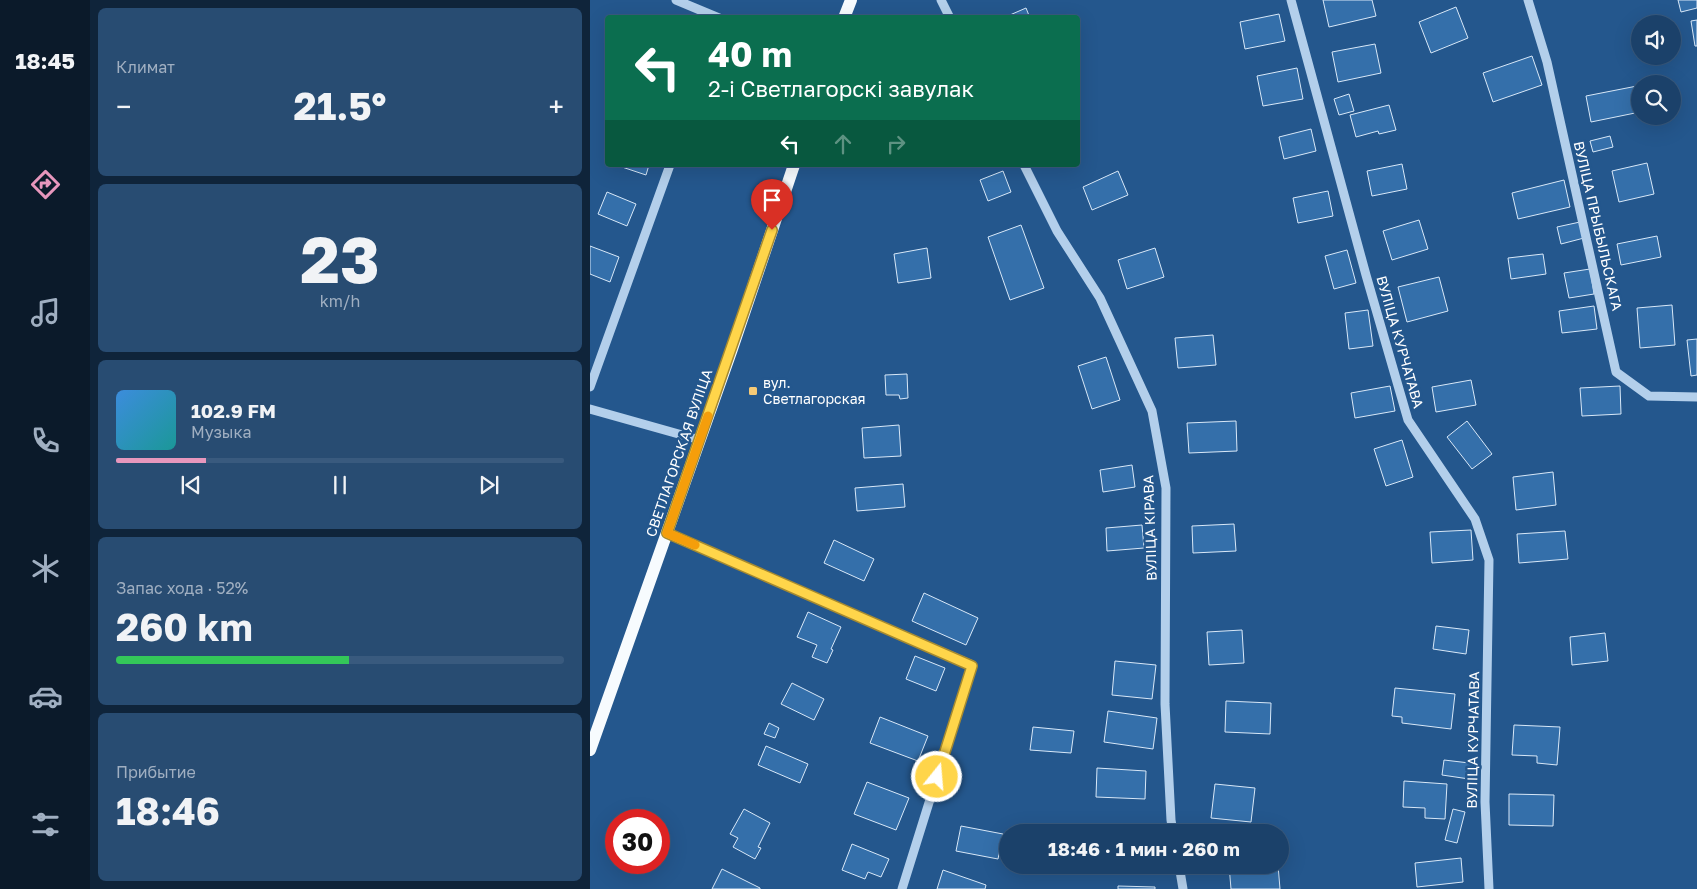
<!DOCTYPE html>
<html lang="ru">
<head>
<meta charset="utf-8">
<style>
  body { margin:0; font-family:"Golos Text",sans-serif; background:#284c72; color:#f1f3f6; height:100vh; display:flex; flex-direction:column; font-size:19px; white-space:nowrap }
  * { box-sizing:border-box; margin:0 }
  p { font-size:16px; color:#a0afc1 }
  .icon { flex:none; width:28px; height:28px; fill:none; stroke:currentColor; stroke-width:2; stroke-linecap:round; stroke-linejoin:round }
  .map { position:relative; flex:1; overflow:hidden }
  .sheet { display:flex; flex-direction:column; gap:8px; padding:8px; background:#0f243a; width:500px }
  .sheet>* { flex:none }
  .banner { position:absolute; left:15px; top:15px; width:475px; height:152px; border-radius:5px; box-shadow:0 5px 20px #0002,0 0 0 1px #395a7e; background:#0b6e4f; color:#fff; overflow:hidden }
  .controls { position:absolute; left:1041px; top:15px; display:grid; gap:10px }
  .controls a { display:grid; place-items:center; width:50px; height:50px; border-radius:50%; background:#1b416a; box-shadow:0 5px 20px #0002,0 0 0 1px #395a7e; font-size:25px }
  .speed { position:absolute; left:15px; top:809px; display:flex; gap:10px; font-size:25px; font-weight:700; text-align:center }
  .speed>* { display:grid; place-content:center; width:65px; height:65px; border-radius:50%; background:#1b416a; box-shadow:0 5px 20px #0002,0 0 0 1px #395a7e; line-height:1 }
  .speed .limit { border:8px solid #d22; background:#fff; color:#111 }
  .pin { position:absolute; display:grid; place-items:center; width:42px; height:42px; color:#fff; margin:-51px -21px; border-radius:50% 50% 50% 0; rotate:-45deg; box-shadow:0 0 5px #0007 }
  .pin .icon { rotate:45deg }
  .me { position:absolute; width:55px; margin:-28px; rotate:17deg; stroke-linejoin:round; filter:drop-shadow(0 0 4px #0008) }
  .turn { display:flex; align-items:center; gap:18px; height:105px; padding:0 20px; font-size:22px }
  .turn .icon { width:65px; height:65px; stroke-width:2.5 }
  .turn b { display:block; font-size:35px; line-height:42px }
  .lanes { display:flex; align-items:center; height:48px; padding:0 20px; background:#0003; justify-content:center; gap:25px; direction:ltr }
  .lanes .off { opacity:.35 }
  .big { font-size:38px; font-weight:700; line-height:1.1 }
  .sheet .card { flex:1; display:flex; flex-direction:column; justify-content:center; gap:8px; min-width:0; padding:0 18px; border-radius:8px; background:#284c72 }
  .sheet .dial { align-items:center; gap:0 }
  .dial b { font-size:65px; line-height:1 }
  .song { display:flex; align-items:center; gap:15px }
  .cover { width:60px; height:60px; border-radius:8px; background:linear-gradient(135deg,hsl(210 70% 55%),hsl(180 70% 35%)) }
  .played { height:5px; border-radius:2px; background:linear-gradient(90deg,#e797bd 20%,#395a7e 20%) }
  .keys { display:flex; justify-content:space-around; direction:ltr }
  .heat { display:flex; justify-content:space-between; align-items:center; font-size:28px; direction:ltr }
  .charge { height:8px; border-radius:4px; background:linear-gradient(90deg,#34c759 52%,#395a7e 0) }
  .trip { position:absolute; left:409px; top:824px; width:290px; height:50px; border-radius:25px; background:#1b416a; box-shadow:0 5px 20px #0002,0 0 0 1px #395a7e; font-weight:700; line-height:50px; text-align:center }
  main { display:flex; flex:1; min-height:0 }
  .dock { display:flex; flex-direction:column; width:90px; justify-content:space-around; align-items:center; background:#0b1a2a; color:#a0afc1 }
  .dock .icon { width:35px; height:35px }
  .dock .current { color:#e797bd }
  .dock b { font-size:22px; color:#f1f3f6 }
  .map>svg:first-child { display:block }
  .building { fill:#346faa; stroke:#d8e8f8 }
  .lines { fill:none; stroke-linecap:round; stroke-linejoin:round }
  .minor { stroke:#b3cfeb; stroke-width:9 }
  .major { stroke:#f7fbfe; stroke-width:12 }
  .route-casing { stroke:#a68a30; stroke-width:12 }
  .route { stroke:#ffd54a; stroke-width:9 }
  .slow { stroke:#f59e0b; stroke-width:9 }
  .poi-dot { fill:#f6ca76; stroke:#24578d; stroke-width:2 }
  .labels { text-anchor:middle; stroke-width:5; stroke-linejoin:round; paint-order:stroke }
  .street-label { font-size:14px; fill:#fff; stroke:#24578d }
  .poi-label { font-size:14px; fill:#fff; stroke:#24578d; text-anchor:start }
</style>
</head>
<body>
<main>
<nav class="dock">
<b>18:45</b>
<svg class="icon current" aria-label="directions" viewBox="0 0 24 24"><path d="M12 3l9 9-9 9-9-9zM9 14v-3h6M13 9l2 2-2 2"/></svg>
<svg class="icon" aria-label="music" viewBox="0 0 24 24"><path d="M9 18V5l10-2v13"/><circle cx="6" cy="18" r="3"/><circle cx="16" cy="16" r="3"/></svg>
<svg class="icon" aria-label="phone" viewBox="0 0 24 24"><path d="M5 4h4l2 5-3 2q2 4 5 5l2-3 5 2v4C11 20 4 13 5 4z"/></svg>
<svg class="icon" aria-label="climate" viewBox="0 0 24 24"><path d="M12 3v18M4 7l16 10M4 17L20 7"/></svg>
<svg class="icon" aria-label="car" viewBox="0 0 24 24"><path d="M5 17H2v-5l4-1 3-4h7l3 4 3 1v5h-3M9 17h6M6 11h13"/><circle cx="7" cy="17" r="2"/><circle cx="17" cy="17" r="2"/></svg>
<svg class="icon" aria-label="filters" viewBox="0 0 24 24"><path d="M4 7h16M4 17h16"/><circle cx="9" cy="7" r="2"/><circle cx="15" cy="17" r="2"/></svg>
</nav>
<section class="sheet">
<div class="card"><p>Климат</p>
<div class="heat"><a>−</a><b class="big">21.5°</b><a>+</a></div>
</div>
<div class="card dial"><b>23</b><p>km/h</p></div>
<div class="card">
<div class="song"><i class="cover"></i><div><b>102.9 FM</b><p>Музыка</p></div></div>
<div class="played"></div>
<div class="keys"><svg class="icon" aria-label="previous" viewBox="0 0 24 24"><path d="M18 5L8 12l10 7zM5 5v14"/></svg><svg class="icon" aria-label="pause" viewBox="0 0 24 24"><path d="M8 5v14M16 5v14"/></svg><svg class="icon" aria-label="next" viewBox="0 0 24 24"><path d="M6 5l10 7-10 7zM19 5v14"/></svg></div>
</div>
<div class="card"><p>Запас хода · 52%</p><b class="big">260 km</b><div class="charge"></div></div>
<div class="card"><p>Прибытие</p><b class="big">18:46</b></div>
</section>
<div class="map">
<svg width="1107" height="889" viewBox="0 0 1107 889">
  <rect width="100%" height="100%" fill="#24578d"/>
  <!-- building -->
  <g class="building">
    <polygon points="733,0 782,0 786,16 739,27"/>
    <polygon points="1088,0 1107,0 1107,8 1091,12"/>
    <polygon points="866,7 878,38 841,53 829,22"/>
    <polygon points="436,8 440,18 413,18"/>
    <polygon points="689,14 695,41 655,49 650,22"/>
    <polygon points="1107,20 1107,46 1105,46 1101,21"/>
    <polygon points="785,44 791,73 748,82 742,52"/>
    <polygon points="942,56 952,85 903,102 893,73"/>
    <polygon points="707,68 713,99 673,106 667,76"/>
    <polygon points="1047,86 1050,112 1001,122 996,96"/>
    <polygon points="759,94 764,111 749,115 744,99"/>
    <polygon points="799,105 806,130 789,134 788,131 766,137 760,115"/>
    <polygon points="721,129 726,151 694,159 689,137"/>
    <polygon points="1020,136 1023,147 1003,152 1000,141"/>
    <polygon points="1057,163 1064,194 1029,202 1022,171"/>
    <polygon points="812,164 817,189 782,196 777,171"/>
    <polygon points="26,165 59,165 56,175"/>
    <polygon points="413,171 421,192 398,201 390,180"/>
    <polygon points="528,171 538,195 502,210 493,187"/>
    <polygon points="974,180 980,207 928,219 922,193"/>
    <polygon points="738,191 743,216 708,223 703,198"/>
    <polygon points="17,192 46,204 37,226 8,214"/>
    <polygon points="829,220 838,249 802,260 793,231"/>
    <polygon points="990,222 994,238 971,244 967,227"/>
    <polygon points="431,225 454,288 420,300 398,237"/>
    <polygon points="1067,236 1071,257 1031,265 1027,244"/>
    <polygon points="0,246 29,257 20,282 0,274"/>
    <polygon points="337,248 341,278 308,283 304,254"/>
    <polygon points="565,248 574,277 537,289 528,260"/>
    <polygon points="757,250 766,283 744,289 735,256"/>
    <polygon points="953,254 956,274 921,279 918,258"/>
    <polygon points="1000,269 1004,294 979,298 974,273"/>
    <polygon points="849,277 858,311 817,322 808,287"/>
    <polygon points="1082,305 1085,345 1050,348 1047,308"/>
    <polygon points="1004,306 1007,329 972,333 969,311"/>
    <polygon points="778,310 783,346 759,349 755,313"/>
    <polygon points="623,335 626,365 588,368 585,338"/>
    <polygon points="1107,339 1107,375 1101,376 1097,340"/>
    <polygon points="516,357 530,400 502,409 488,366"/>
    <polygon points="317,374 318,398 310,399 309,395 296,395 295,375"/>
    <polygon points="881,380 886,405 846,412 842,387"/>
    <polygon points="800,386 805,411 765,418 761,393"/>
    <polygon points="1030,386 1031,414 992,416 990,388"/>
    <polygon points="646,421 647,451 599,453 597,423"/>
    <polygon points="877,421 902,454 882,469 857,437"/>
    <polygon points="309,425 311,456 274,458 272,428"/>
    <polygon points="812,440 823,477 796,486 784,449"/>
    <polygon points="542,465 545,487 513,492 510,470"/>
    <polygon points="963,472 966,505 926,510 923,477"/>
    <polygon points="313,484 315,507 267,511 265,488"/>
    <polygon points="644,524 646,551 603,553 602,526"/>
    <polygon points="552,525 554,548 517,551 516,528"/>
    <polygon points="881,530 883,560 842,563 840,532"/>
    <polygon points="975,531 978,559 929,563 927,534"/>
    <polygon points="244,540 284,559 274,581 234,563"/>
    <polygon points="334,593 388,618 376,645 322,621"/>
    <polygon points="218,612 251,627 241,649 243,650 237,663 222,657 227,645 207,637"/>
    <polygon points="846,626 879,630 876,654 843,649"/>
    <polygon points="652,630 654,663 619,665 617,632"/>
    <polygon points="1015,633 1018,661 982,665 980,637"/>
    <polygon points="325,656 355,668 346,691 316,679"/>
    <polygon points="525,661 566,665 562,699 522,695"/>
    <polygon points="202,683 234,699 224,720 191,704"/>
    <polygon points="805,688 865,694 861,729 812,723 812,717 802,716"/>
    <polygon points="636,701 681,703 680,734 635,732"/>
    <polygon points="518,711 567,718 563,749 514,742"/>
    <polygon points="290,717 338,736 328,761 280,743"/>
    <polygon points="179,723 189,728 185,738 174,734"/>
    <polygon points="924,725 970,727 967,765 947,763 947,756 922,755"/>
    <polygon points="443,727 484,731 481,753 440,750"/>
    <polygon points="176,746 218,764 210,783 168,765"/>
    <polygon points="854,760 888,764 886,780 852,775"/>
    <polygon points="507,768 556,771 555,799 506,797"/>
    <polygon points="814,781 857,784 855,819 835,818 835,808 813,807"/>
    <polygon points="277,782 319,798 306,830 264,814"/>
    <polygon points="625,784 665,788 661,822 621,818"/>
    <polygon points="919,794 964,795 963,826 919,825"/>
    <polygon points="154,809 180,823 168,847 171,848 165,859 143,847 148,838 140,834"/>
    <polygon points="863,809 875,812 867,843 855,840"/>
    <polygon points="521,824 561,832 519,832"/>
    <polygon points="371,826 413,834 408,859 366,851"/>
    <polygon points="262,844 299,859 291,877 278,872 275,879 252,870"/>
    <polygon points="871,858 873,882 827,887 825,863"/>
    <polygon points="639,865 688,865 690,889 641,889"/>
    <polygon points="132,869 170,888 170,889 122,889"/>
    <polygon points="353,870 396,885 395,889 347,889"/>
    <polygon points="528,886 565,887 565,889 528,889"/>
  </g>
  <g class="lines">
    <!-- minor -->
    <g class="minor">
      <polyline points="86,0 129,18"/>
      <polyline points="351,0 360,18"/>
      <polyline points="701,0 776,275 818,420 885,519 899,560 895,802 899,889"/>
      <polyline points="938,0 957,62 1026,372 1059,396 1107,397"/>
      <polyline points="434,165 467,231 510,298 562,411 576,488 575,704 581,820 583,832"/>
      <polyline points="0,387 80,165"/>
      <polyline points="0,409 110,440"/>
      <polyline points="77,533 382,665 312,889"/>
      <polyline points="589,865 593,889"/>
    </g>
    <!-- major -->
    <g class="major">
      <polyline points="254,18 261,0"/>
      <polyline points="0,750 142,349 204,165"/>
    </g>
  </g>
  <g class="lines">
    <!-- route casing -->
    <g class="route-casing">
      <polyline id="route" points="182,230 77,533 382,666 347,777"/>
    </g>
    <!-- route -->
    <use href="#route" class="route"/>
    <!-- slow -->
    <polyline class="slow" points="105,545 77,533 118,416"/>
  </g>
  <!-- markers -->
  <rect class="poi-dot" x="158" y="386" width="10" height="10" rx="2.5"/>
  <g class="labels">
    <!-- street labels -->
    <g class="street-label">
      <text transform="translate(1008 226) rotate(77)" y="5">ВУЛІЦА ПРЫБЫЛЬСКАГА</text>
      <text transform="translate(810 342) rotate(74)" y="5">ВУЛІЦА КУРЧАТАВА</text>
      <text transform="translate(89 453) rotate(-71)" y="5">СВЕТЛАГОРСКАЯ ВУЛІЦА</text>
      <text transform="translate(560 528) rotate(-92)" y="5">ВУЛІЦА КІРАВА</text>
      <text transform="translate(883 740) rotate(-89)" y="5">ВУЛІЦА КУРЧАТАВА</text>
    </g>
    <!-- poi labels -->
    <g class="poi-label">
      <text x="173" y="388">вул.<tspan x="173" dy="16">Светлагорская</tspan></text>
    </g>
  </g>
</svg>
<div class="controls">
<a><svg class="icon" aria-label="sound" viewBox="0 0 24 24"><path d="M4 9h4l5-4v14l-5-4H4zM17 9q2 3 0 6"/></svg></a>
<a><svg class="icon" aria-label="search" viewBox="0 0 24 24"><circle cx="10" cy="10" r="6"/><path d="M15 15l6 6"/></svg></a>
</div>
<div class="speed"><div class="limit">30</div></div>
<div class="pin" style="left:182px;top:230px;background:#d93025"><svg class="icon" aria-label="arrive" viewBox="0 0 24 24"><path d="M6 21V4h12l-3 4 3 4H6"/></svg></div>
<svg class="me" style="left:347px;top:777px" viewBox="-20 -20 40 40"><circle r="17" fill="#ffd54a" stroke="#fff" stroke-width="3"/><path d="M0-11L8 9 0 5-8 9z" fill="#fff"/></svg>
<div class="trip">18:46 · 1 мин · 260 m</div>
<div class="banner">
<div class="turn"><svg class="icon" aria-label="left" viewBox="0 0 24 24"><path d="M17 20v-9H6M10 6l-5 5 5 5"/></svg><div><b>40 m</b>2-і Светлагорскі завулак</div></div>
<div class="lanes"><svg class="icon" aria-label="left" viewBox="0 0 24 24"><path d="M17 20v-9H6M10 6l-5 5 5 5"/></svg><svg class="icon off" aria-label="ahead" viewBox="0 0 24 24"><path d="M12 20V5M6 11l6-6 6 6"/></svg><svg class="icon off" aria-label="right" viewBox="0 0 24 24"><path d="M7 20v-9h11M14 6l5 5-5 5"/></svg></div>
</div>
</div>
</main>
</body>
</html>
